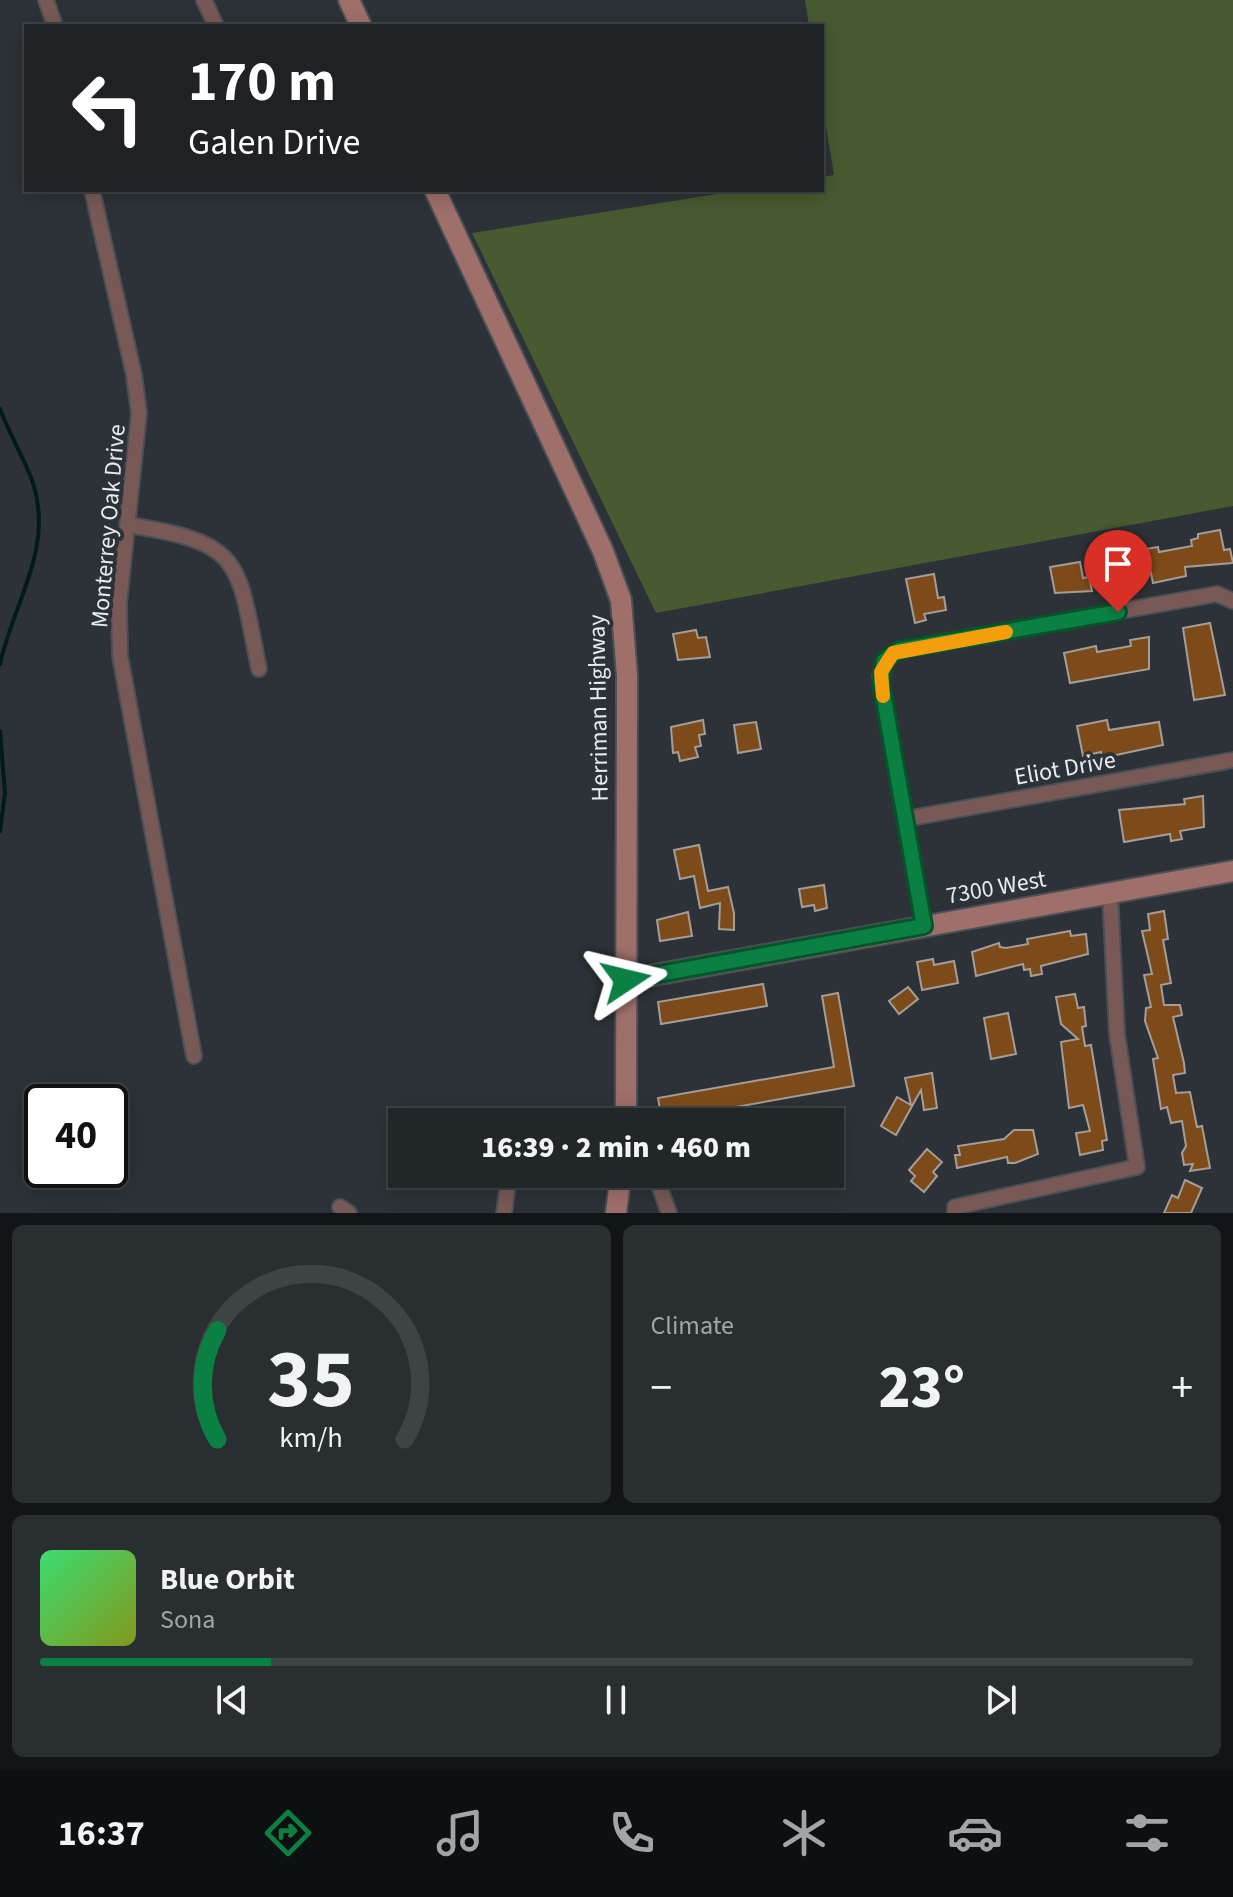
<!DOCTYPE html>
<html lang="en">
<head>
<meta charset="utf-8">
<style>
  body { margin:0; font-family:"Source Sans 3",sans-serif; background:#292e31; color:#f1f3f6; height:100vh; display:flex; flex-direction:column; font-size:30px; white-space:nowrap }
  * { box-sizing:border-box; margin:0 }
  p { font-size:26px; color:#a2a5a8 }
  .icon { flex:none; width:44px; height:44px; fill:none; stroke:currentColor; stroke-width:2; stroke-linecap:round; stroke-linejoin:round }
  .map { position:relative; height:1213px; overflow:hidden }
  .drawer { display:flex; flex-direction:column; gap:12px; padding:12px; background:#121517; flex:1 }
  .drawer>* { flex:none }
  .banner { position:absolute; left:24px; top:24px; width:800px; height:168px; border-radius:0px; box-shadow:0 4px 20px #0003,0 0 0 2px #3e4346; background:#202124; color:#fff; overflow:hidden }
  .speed { position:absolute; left:24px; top:1084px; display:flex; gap:16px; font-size:40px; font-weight:700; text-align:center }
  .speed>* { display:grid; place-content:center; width:104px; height:104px; border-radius:50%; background:#212629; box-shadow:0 4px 20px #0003,0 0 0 2px #3e4346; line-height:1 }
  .speed .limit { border:4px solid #111; border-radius:12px; background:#fff; color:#111 }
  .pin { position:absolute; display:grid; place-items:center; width:68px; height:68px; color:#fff; margin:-82px -34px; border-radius:50% 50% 50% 0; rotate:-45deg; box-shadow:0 0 8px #0007 }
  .pin .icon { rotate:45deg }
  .me { position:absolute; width:88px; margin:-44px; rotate:80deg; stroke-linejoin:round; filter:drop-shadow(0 0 6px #0008) }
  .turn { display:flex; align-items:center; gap:28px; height:168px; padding:0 32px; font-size:36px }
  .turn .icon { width:104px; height:104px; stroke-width:2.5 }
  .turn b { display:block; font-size:56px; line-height:68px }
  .big { font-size:60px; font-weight:800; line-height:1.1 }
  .drawer .tile { flex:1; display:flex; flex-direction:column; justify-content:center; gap:12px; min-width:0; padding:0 28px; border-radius:12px; background:#292e31 }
  .drawer .dial { align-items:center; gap:0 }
  .dial svg { height:208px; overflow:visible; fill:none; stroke:#3e4346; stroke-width:7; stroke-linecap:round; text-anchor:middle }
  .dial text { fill:#f1f3f6; stroke:none }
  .song { display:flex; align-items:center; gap:24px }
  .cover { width:96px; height:96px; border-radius:12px; background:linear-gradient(135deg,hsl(140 70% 55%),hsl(70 70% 35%)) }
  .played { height:8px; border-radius:4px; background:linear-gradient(90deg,#0b8043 20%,#3e4346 20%) }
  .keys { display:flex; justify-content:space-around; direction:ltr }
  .heat { display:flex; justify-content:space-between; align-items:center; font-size:44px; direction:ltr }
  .drawer .tiles { flex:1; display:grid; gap:12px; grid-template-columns:1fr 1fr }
  .tile:last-child { grid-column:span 2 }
  .trip { position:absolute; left:388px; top:1108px; width:456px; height:80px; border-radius:0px; background:#212629; box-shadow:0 4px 20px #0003,0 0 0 2px #3e4346; font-weight:800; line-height:80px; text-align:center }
  .tab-bar { display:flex; height:128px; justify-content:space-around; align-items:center; background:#0d0f10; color:#a2a5a8 }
  .tab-bar .icon { width:56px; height:56px }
  .tab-bar .active { color:#0b8043 }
  .tab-bar b { font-size:36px; color:#f1f3f6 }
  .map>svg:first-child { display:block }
  .green { fill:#475a30 }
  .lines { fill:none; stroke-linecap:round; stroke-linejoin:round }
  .stream { stroke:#001b1c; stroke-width:4 }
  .building { fill:#7c4b19; stroke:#a59d97; stroke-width:2 }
  .lane-casing { stroke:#4a5055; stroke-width:11 }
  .street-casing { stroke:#4a5055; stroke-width:18 }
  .secondary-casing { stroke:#4a5055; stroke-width:24 }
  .lane { stroke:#785956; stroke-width:7 }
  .street { stroke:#785956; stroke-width:14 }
  .secondary { stroke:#9f6f6a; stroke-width:20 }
  .route-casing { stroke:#07532c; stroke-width:20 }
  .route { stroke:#0b8043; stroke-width:14 }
  .slow { stroke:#f59e0b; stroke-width:14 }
  .labels { text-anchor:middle; stroke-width:8; stroke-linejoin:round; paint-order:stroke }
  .street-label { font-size:24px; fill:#e8ecf0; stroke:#2c3237 }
</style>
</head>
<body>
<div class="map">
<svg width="1233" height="1213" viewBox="0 0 1233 1213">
  <rect width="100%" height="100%" fill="#2c3237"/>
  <!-- green -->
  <polygon class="green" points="805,0 1233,0 1233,506 656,613 472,233 742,190 822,190 822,177 834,175 822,103 822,26 809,26"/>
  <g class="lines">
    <!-- stream -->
    <g class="stream">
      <path d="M0,409C9,434 24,457 33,483C54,549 14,601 0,664"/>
      <polyline points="0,731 5,793 0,831"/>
    </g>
  </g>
  <!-- building -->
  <g class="building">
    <polygon points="1220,530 1224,550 1230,549 1233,563 1185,567 1186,576 1153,583 1146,549 1158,547 1159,552 1192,546 1191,540 1198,538 1198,534"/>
    <polygon points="1080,562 1083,578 1089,577 1092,591 1055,593 1050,567"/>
    <polygon points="934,574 938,598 944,597 946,610 924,614 926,620 915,623 906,579"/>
    <polygon points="1210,623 1225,695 1194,700 1183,628"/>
    <polygon points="696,630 698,638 706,637 710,657 678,660 673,634"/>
    <polygon points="1149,637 1149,669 1070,683 1064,653 1096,646 1097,652 1131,646 1130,640"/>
    <polygon points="703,720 705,734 699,735 701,746 695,747 698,757 680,761 678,752 673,753 671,727"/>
    <polygon points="1107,720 1109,730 1159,722 1163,745 1102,758 1101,752 1083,756 1077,726"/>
    <polygon points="756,722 761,749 738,753 734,725"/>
    <polygon points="1203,796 1204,827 1180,831 1182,839 1171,841 1170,834 1124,842 1119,810 1185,804 1184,799"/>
    <polygon points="699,845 708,891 728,887 734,913 734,930 719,929 720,903 700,908 694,876 680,879 674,850"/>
    <polygon points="824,885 827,908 815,911 814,905 802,907 799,889"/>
    <polygon points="1164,911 1168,939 1163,940 1171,983 1161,985 1164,1005 1180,1005 1182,1015 1173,1017 1184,1063 1185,1073 1173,1075 1176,1093 1190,1092 1197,1127 1202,1126 1210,1168 1190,1171 1193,1164 1184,1165 1182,1153 1186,1146 1182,1121 1171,1123 1167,1107 1161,1109 1153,1059 1158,1058 1145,1021 1146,1008 1151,1007 1144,975 1152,974 1142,931 1150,930 1148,914"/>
    <polygon points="688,912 692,936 660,941 657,920"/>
    <polygon points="1070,931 1071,936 1086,934 1088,954 1041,966 1042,974 1031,976 1030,969 1024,970 1023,964 976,976 972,952 999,943 1000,947 1006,948 1028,944 1027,939"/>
    <polygon points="933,959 934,965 954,961 958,983 922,990 917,962"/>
    <polygon points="763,984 767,1006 661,1024 658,1002"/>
    <polygon points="908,987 918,999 899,1014 889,1001"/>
    <polygon points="838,993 854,1086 662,1120 658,1098 834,1067 822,996"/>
    <polygon points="1075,994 1078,1008 1084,1007 1086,1026 1082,1027 1085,1046 1091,1045 1107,1140 1102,1141 1103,1150 1080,1155 1076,1133 1090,1131 1083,1105 1069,1108 1061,1042 1078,1039 1061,1024 1056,997"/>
    <polygon points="1008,1013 1016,1054 991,1059 984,1018"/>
    <polygon points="932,1073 937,1108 924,1110 921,1090 896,1135 881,1126 897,1097 911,1105 905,1078"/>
    <polygon points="1014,1130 1033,1130 1038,1154 1015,1163 1008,1163 1007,1157 957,1168 955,1155 960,1155 958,1146 1004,1139"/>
    <polygon points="927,1149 942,1162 933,1172 937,1176 924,1192 911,1181 915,1176 909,1170"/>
    <polygon points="1185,1180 1202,1188 1191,1213 1164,1213 1172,1195 1178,1198"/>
  </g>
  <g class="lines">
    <!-- lane casing -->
    <g class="lane-casing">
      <polyline id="lane" points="657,1180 717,1174"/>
    </g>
    <!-- street casing -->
    <g class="street-casing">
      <g id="street">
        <polyline points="46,0 55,26"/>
        <polyline points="204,0 216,26"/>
        <polyline points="92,190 134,375 139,413 119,603 120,656 194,1056"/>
        <path d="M128,525C245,543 237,561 259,669"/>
        <polyline points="905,819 1233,760"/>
        <polyline points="924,926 880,677 884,661 899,650 1217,594 1233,601"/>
        <polyline points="655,1174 669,1213"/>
        <polyline points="340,1207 349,1213"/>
        <polyline points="504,1213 509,1176"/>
        <polyline points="955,1213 955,1207 1137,1167 1117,1034 1110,893"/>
      </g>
    </g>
    <!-- secondary casing -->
    <g class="secondary-casing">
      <g id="secondary">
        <polyline points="349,0 361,26"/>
        <polyline points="435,190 603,551 621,600 627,676 626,1122"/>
        <polyline points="626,980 1233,871"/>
        <polyline points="616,1213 621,1174"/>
      </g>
    </g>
    <!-- lane -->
    <use href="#lane" class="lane"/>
    <!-- street -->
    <use href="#street" class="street"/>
    <!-- secondary -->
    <use href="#secondary" class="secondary"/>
  </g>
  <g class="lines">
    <!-- route casing -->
    <g class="route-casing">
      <polyline id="route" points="626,980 924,926 881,682 884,661 899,650 1118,612"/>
    </g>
    <!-- route -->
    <use href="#route" class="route"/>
    <!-- slow -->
    <polyline class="slow" points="883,696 881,672 893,653 1006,632"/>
  </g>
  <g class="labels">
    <!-- street labels -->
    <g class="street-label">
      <text transform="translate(108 526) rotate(-85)" y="8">Monterrey Oak Drive</text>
      <text transform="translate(598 708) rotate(-91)" y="8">Herriman Highway</text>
      <text transform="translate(1065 768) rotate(-10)" y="8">Eliot Drive</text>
      <text transform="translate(996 887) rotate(-10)" y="8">7300 West</text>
    </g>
  </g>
</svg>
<div class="speed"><div class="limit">40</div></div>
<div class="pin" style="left:1118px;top:612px;background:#d93025"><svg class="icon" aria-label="arrive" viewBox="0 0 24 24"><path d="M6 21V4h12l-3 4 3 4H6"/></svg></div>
<svg class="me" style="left:626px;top:980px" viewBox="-20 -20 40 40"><path d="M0-17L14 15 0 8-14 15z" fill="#0b8043" stroke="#fff" stroke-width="4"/></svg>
<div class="trip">16:39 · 2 min · 460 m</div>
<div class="banner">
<div class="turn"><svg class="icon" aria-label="left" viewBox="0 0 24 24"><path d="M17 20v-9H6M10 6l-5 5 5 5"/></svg><div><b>170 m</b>Galen Drive</div></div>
</div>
</div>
<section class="drawer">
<div class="tiles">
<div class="tile dial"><svg viewBox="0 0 100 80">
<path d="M14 69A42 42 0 1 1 86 69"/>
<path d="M14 69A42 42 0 0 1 14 27" stroke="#0b8043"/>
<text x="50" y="56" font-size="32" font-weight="700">35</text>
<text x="50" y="72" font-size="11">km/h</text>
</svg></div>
<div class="tile"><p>Climate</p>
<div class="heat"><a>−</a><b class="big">23°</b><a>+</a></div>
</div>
<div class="tile">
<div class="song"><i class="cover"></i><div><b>Blue Orbit</b><p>Sona</p></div></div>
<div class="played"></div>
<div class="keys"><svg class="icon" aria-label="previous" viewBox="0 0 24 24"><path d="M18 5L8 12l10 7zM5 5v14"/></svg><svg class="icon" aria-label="pause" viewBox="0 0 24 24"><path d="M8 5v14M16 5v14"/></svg><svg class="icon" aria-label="next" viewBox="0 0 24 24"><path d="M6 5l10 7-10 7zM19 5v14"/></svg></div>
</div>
</div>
</section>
<nav class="tab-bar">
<b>16:37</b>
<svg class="icon active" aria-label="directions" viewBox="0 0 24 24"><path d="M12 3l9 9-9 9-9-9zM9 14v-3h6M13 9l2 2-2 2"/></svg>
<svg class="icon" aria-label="music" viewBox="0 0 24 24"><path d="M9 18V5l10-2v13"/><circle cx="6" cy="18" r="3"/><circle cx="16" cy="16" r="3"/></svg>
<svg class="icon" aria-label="phone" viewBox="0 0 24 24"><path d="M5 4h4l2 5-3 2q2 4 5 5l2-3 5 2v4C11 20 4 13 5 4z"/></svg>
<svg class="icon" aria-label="climate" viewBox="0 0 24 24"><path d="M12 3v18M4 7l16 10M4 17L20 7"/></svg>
<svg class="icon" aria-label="car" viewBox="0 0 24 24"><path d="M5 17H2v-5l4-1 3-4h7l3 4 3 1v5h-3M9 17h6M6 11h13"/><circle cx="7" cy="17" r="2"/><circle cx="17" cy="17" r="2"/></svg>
<svg class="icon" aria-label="filters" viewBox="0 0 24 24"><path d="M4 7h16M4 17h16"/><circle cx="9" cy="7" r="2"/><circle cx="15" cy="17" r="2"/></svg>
</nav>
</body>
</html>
